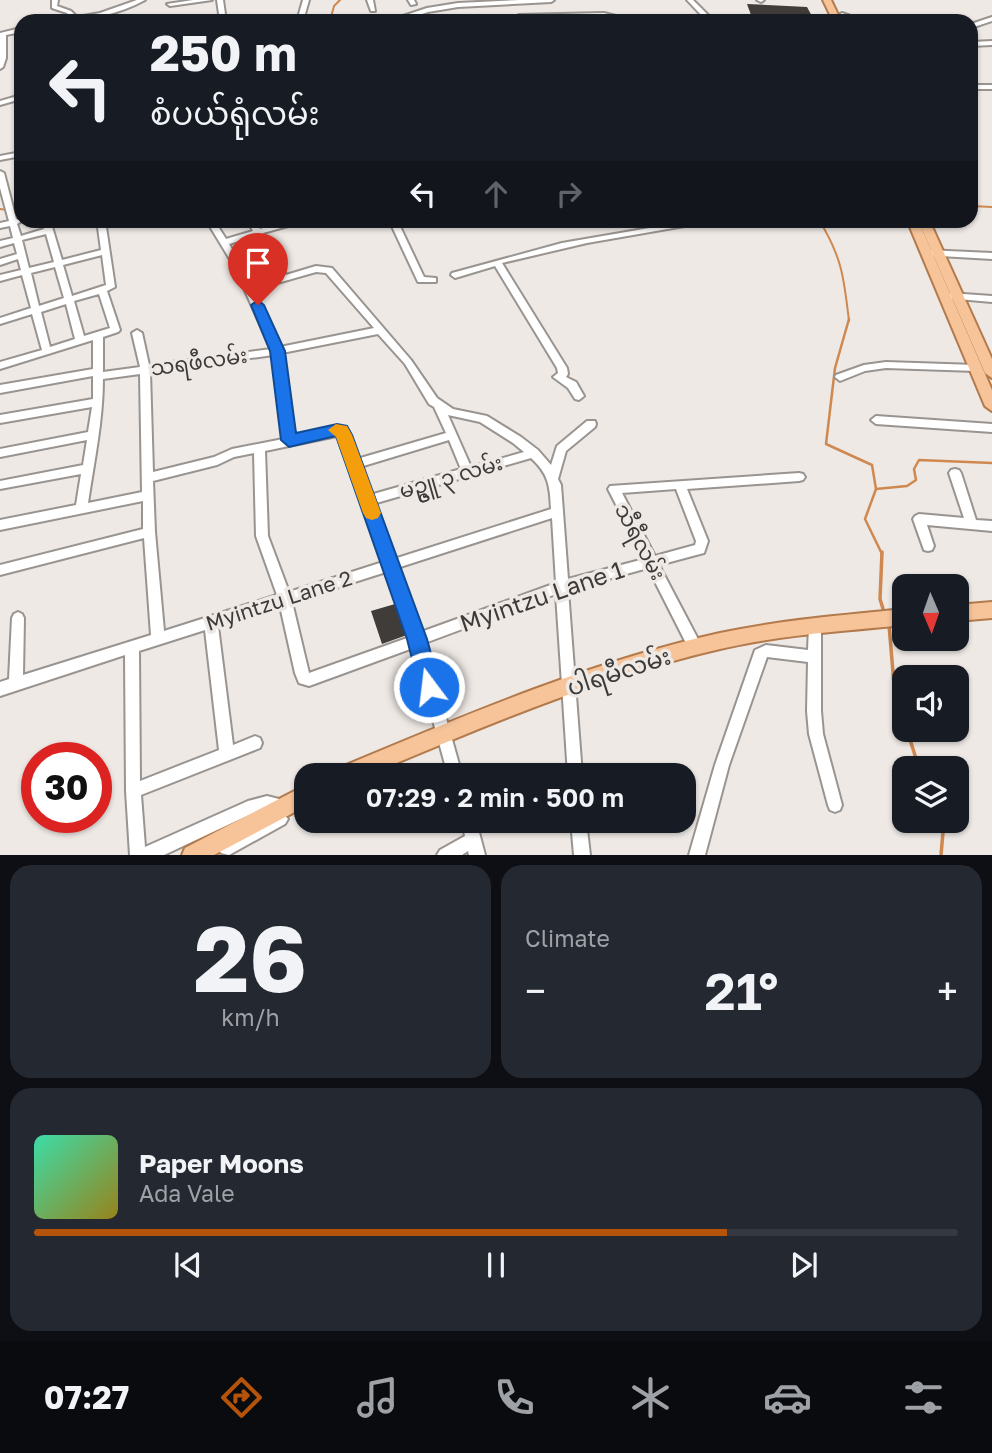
<!DOCTYPE html>
<html lang="en">
<head>
<meta charset="utf-8">
<style>
  body { margin:0; font-family:"Golos Text","Noto Sans Myanmar",sans-serif; background:#242831; color:#f1f3f6; height:100vh; display:flex; flex-direction:column; font-size:26px; white-space:nowrap }
  * { box-sizing:border-box; margin:0 }
  p { font-size:23px; color:#9ea1a6 }
  .icon { flex:none; width:38px; height:38px; fill:none; stroke:currentColor; stroke-width:2; stroke-linecap:round; stroke-linejoin:round }
  .map { position:relative; height:855px; overflow:hidden }
  .details { display:flex; flex-direction:column; gap:10px; padding:10px; background:#0d0f14; flex:1 }
  .details>* { flex:none }
  .top-card { position:absolute; left:14px; top:14px; width:964px; height:214px; border-radius:21px; box-shadow:0 2px 5px #0004; background:#171b24; color:#f1f3f6; overflow:hidden }
  .needle { width:46px; rotate:178deg }
  .controls { position:absolute; left:892px; top:574px; display:grid; gap:14px }
  .controls a { display:grid; place-items:center; width:77px; height:77px; border-radius:14px; background:#171b24; box-shadow:0 2px 5px #0004; font-size:35px }
  .speed { position:absolute; left:21px; top:742px; display:flex; gap:14px; font-size:35px; font-weight:700; text-align:center }
  .speed>* { display:grid; place-content:center; width:91px; height:91px; border-radius:50%; background:#171b24; box-shadow:0 2px 5px #0004; line-height:1 }
  .speed .limit { border:10px solid #d22; background:#fff; color:#111 }
  .pin { position:absolute; display:grid; place-items:center; width:60px; height:60px; color:#fff; margin:-72px -30px; border-radius:50% 50% 50% 0; rotate:-45deg; box-shadow:0 0 7px #0007 }
  .pin .icon { rotate:45deg }
  .me { position:absolute; width:77px; margin:-38px; rotate:345deg; stroke-linejoin:round; filter:drop-shadow(0 0 5px #0008) }
  .turn { display:flex; align-items:center; gap:24px; height:147px; padding:0 21px; font-size:32px }
  .turn .icon { width:91px; height:91px; stroke-width:2.5 }
  .turn b { display:block; font-size:49px; line-height:60px }
  .lanes { display:flex; align-items:center; height:66px; padding:0 21px; background:#0003; justify-content:center; gap:35px; direction:ltr }
  .lanes .off { opacity:.35 }
  .big { font-size:52px; font-weight:600; line-height:1.1 }
  .details .card { flex:1; display:flex; flex-direction:column; justify-content:center; gap:10px; min-width:0; padding:0 24px; border-radius:21px; background:#242831 }
  .details .dial { align-items:center; gap:0 }
  .dial b { font-size:91px; line-height:1 }
  .song { display:flex; align-items:center; gap:21px }
  .cover { width:84px; height:84px; border-radius:10px; background:linear-gradient(135deg,hsl(160 70% 55%),hsl(50 70% 35%)) }
  .played { height:7px; border-radius:4px; background:linear-gradient(90deg,#b45309 75%,#363941 75%) }
  .keys { display:flex; justify-content:space-around; direction:ltr }
  .heat { display:flex; justify-content:space-between; align-items:center; font-size:38px; direction:ltr }
  .details .tiles { flex:1; display:grid; gap:10px; grid-template-columns:1fr 1fr }
  .card:last-child { grid-column:span 2 }
  .trip { position:absolute; left:294px; top:763px; width:402px; height:70px; border-radius:21px; background:#171b24; box-shadow:0 2px 5px #0004; font-weight:600; line-height:70px; text-align:center }
  .tabs { display:flex; height:112px; justify-content:space-around; align-items:center; background:#090b0e; color:#9ea1a6 }
  .tabs .icon { width:49px; height:49px }
  .tabs .current { color:#b45309 }
  .tabs b { font-size:32px; color:#f1f3f6 }
  .map>svg:first-child { display:block }
  .lines { fill:none; stroke-linecap:round; stroke-linejoin:round }
  .stream-far2 { stroke:#cf884f; stroke-width:2 }
  .stream-far1 { stroke:#cf884f; stroke-width:2.5 }
  .stream { stroke:#cf884f; stroke-width:3.5 }
  .building { fill:#403c39 }
  .minor-casing { stroke:#999490; stroke-width:4 }
  .major-casing { stroke:#b37a4c; stroke-width:4 }
  .minor { fill:#fff; fill-rule:evenodd }
  .major { fill:#f7c49a; fill-rule:evenodd }
  .route { fill:#1a73e8; stroke:#114b97; stroke-width:2 }
  .slow { fill:#f59e0b }
  .labels { text-anchor:middle; stroke-width:7; stroke-linejoin:round; paint-order:stroke }
  .street-label { font-size:21px; fill:#3d3b3a; stroke:#eee9e5 }
  .near-street-label { font-size:24px; fill:#3d3b3a; stroke:#eee9e5 }
</style>
</head>
<body>
<div class="map">
<svg width="992" height="855" viewBox="0 0 992 855">
  <rect width="100%" height="100%" fill="#eee9e5"/>
  <g class="lines">
    <!-- stream-far2 -->
    <g class="stream-far2">
      <polyline points="330,21 334,6 340,0"/>
      <polyline points="971,206 992,207"/>
      <polyline points="0,209 7,210"/>
      <path d="M819,220C842,257 844,278 849,321"/>
    </g>
    <!-- stream-far1 -->
    <g class="stream-far1">
      <polyline points="849,319 835,368 826,444 872,465 876,489"/>
      <polyline points="882,554 865,519 876,489 907,486 916,480 914,469 919,460 992,463"/>
    </g>
    <!-- stream -->
    <g class="stream">
      <polyline points="882,552 880,599 884,612"/>
      <polyline points="889,625 895,696 905,724"/>
      <polyline points="907,730 919,768"/>
      <polyline points="936,821 943,832 941,855"/>
    </g>
  </g>
  <!-- building -->
  <g class="building">
    <polygon points="747,4 807,7 813,18 751,15"/>
    <polygon points="395,604 407,635 382,644 371,611"/>
  </g>
  <g class="lines">
    <!-- minor casing -->
    <g class="minor-casing">
      <g id="minor">
        <path d="M52,0H58L57,6L71,11L77,17L100,13L137,0H145C119,14 88,21 58,21L71,18L67,13L52,8Z"/>
        <polygon points="193,0 212,0 170,6 167,4"/>
        <polygon points="217,0 223,0 226,21 220,21"/>
        <polygon points="303,0 309,0 303,21 297,21"/>
        <polygon points="367,0 373,0 375,11 371,11"/>
        <polygon points="408,0 414,0 416,4 411,5"/>
        <polygon points="520,0 554,0 551,2 458,7 428,12 401,21 316,21 319,19 397,18 427,8 458,3"/>
        <polygon points="687,0 693,0 710,17 805,19 808,21 681,21 684,19 704,18"/>
        <polygon points="757,0 764,0 761,2"/>
        <polygon points="604,13 636,21 625,21 604,17 519,19 516,17 519,15"/>
        <polygon points="842,13 862,20 863,21 854,21 840,16 839,15"/>
        <polygon points="992,17 992,21 971,28 971,24"/>
        <polygon points="21,28 21,32 6,35 6,58 3,67 0,69 0,33"/>
        <polygon points="992,41 992,45 971,46 971,42"/>
        <rect x="971" y="85" width="21" height="4"/>
        <polygon points="21,95 21,99 0,105 0,101"/>
        <polygon points="21,152 21,156 0,160 0,156"/>
        <path d="M0,171L4,173L16,219L22,221L17,224L21,236L44,229L42,220H50L62,260L101,250L97,220H105L115,287L107,291L120,330L118,332L103,337V372L140,367L132,333L137,330L142,333L149,365L271,349L234,266L206,220H214L226,239L253,231L247,220H255L260,229L281,223V220H289L288,226L263,233L286,275L316,266L332,268L411,360L437,398L453,409L487,416L521,437L538,450L551,465L557,446L587,421H595L596,424L595,427L566,451L558,479L561,485L568,579L644,559L608,489L610,486L799,473L803,474L805,477L803,480L799,481L687,489L708,541L704,553L700,554L659,565L700,643L702,647L700,651L695,653L690,651L648,568L568,590L582,775H568L556,594L425,643L462,775H448L413,648L309,686L299,683L295,673L280,606L218,626L233,745L255,736L260,738L262,743L260,748L141,795L145,847L248,801L267,796L287,801L289,806L287,811L283,813L288,819L285,824L229,855L221,853L218,848L221,843L277,813L267,810L249,815L164,855H130L126,791L125,655L0,696V682L9,679L12,618L14,614L18,612L22,614L24,618L23,675L151,635L144,538L0,575V565L143,529V501L0,530V520L76,505L81,474L0,489V481L83,465L87,440L0,457V449L88,432L92,407L0,423V415L93,399V376L0,393V385L93,369V340L0,369V362L42,350L32,314L0,324V318L31,308L22,275L0,281V275L21,270L18,259L0,265V259L17,254L14,243L0,247V241L13,238L10,226L0,228V223L9,221L0,188ZM46,234L54,262L29,268L22,240ZM256,236L279,277L251,285L242,266L229,244ZM102,255L106,285L72,296L63,265ZM55,267L64,298L39,306L31,273ZM316,272L326,273L374,328L280,347L253,290ZM99,294L110,328L84,336L74,301ZM66,304L75,339L50,347L41,312ZM378,334L405,364L429,404L434,407L446,433L357,459L345,428L341,427L294,436L282,353ZM273,355L283,439L232,449L214,457L153,472L150,372ZM140,374L142,492L88,503C94,462 103,421 103,379ZM448,415L480,422L513,443L524,452L471,467ZM337,436L383,562L289,592L268,536L265,451ZM449,440L461,469L370,495L360,467ZM254,453L256,536L277,595L164,631L155,532L153,481L217,465L234,457ZM531,458C549,474 550,487 551,509L394,559L373,504ZM676,489L696,541L695,545L655,556L622,493ZM552,518L556,583L421,632L397,568ZM386,572L410,637L309,673L292,602ZM205,630L219,750L140,781L139,651Z"/>
        <polygon points="389,220 397,220 424,277 436,278 436,282 418,282"/>
        <polygon points="696,220 719,220 587,243 502,263 567,368 568,374 566,377 576,382 584,396 579,400 575,399 568,388 553,377 558,373 557,368 495,266 455,278 451,275 452,273 562,243"/>
        <polygon points="926,250 992,253 992,259 923,255 922,253"/>
        <polygon points="949,293 992,296 992,302 946,298 945,296 946,294"/>
        <polygon points="886,362 976,365 981,368 976,371 886,368 865,371 840,381 835,377 836,375 864,365"/>
        <polygon points="876,416 992,424 992,432 876,424 871,420"/>
        <polygon points="955,469 959,470 961,473 976,520 992,521 992,531 927,525 934,546 932,550 928,551 924,550 913,519 915,516 919,514 964,518 949,473 951,470"/>
        <polygon points="815,620 820,622 821,626 821,711 823,734 842,805 840,810 835,812 830,810 828,805 809,734 807,711 808,662 767,657 729,765 705,855 689,855 715,765 755,650 766,645 808,650 809,626 810,622"/>
        <polygon points="462,821 476,821 485,855 469,855 468,851 462,855 437,855 440,850 465,836"/>
        <polygon points="571,821 586,821 590,855 574,855"/>
      </g>
    </g>
    <!-- major casing -->
    <g class="major-casing">
      <g id="major">
        <polygon points="823,0 831,0 841,21 833,21"/>
        <polygon points="907,220 918,220 992,390 992,411 985,406"/>
        <polygon points="918,220 929,220 992,359 992,378 985,373"/>
        <polygon points="992,602 992,618 957,621 957,605"/>
        <path d="M905,609V625C843,631 780,635 720,649C599,677 482,727 368,775H336L339,768C463,716 589,662 720,633C781,620 843,615 905,609Z"/>
        <polygon points="306,785 306,806 214,855 182,855 185,848"/>
      </g>
    </g>
    <!-- minor -->
    <use href="#minor" class="minor"/>
    <!-- major -->
    <use href="#major" class="major"/>
  </g>
  <!-- route -->
  <polygon class="route" points="258,300 264,305 285,351 296,433 337,424 347,426 352,435 427,639 440,687 437,694 429,697 422,694 419,687 407,639 336,436 289,447 281,440 270,351 251,305"/>
  <!-- slow -->
  <polygon class="slow" points="336,424 347,426 352,435 381,513 378,518 372,520 366,518 363,513 336,437 328,430"/>
  <g class="labels">
    <!-- street labels -->
    <g class="street-label">
      <text transform="translate(199 362) rotate(-8)" y="7">သရဖီလမ်း</text>
      <text transform="translate(451 477) rotate(-16)" y="7">မဥ္ဇူ ၃ လမ်း</text>
      <text transform="translate(640 542) rotate(62)" y="7">သီရီလမ်း</text>
      <text transform="translate(279 601) rotate(-18)" y="7">Myintzu Lane 2</text>
    </g>
    <!-- near-street labels -->
    <g class="near-street-label">
      <text transform="translate(542 597) rotate(-19)" y="8">Myintzu Lane 1</text>
      <text transform="translate(619 672) rotate(-18)" y="8">ပါရမီလမ်း</text>
    </g>
  </g>
</svg>
<div class="controls">
<a><svg class="needle" viewBox="-14 -14 28 28"><path d="M0-13l5 13h-10z" fill="#e53935"/><path d="M0 13l5-13h-10z" fill="#9ea1a6"/></svg></a>
<a><svg class="icon" aria-label="sound" viewBox="0 0 24 24"><path d="M4 9h4l5-4v14l-5-4H4zM17 9q2 3 0 6"/></svg></a>
<a><svg class="icon" aria-label="layers" viewBox="0 0 24 24"><path d="M12 4l9 5-9 5-9-5zM3 14l9 5 9-5"/></svg></a>
</div>
<div class="speed"><div class="limit">30</div></div>
<div class="pin" style="left:258px;top:305px;background:#d93025"><svg class="icon" aria-label="arrive" viewBox="0 0 24 24"><path d="M6 21V4h12l-3 4 3 4H6"/></svg></div>
<svg class="me" style="left:429px;top:687px" viewBox="-20 -20 40 40"><circle r="17" fill="#1a73e8" stroke="#fff" stroke-width="3"/><path d="M0-11L8 9 0 5-8 9z" fill="#fff"/></svg>
<div class="trip">07:29 · 2 min · 500 m</div>
<div class="top-card">
<div class="turn"><svg class="icon" aria-label="left" viewBox="0 0 24 24"><path d="M17 20v-9H6M10 6l-5 5 5 5"/></svg><div><b>250 m</b>စံပယ်ရုံလမ်း</div></div>
<div class="lanes"><svg class="icon" aria-label="left" viewBox="0 0 24 24"><path d="M17 20v-9H6M10 6l-5 5 5 5"/></svg><svg class="icon off" aria-label="ahead" viewBox="0 0 24 24"><path d="M12 20V5M6 11l6-6 6 6"/></svg><svg class="icon off" aria-label="right" viewBox="0 0 24 24"><path d="M7 20v-9h11M14 6l5 5-5 5"/></svg></div>
</div>
</div>
<section class="details">
<div class="tiles">
<div class="card dial"><b>26</b><p>km/h</p></div>
<div class="card"><p>Climate</p>
<div class="heat"><a>−</a><b class="big">21°</b><a>+</a></div>
</div>
<div class="card">
<div class="song"><i class="cover"></i><div><b>Paper Moons</b><p>Ada Vale</p></div></div>
<div class="played"></div>
<div class="keys"><svg class="icon" aria-label="previous" viewBox="0 0 24 24"><path d="M18 5L8 12l10 7zM5 5v14"/></svg><svg class="icon" aria-label="pause" viewBox="0 0 24 24"><path d="M8 5v14M16 5v14"/></svg><svg class="icon" aria-label="next" viewBox="0 0 24 24"><path d="M6 5l10 7-10 7zM19 5v14"/></svg></div>
</div>
</div>
</section>
<nav class="tabs">
<b>07:27</b>
<svg class="icon current" aria-label="directions" viewBox="0 0 24 24"><path d="M12 3l9 9-9 9-9-9zM9 14v-3h6M13 9l2 2-2 2"/></svg>
<svg class="icon" aria-label="music" viewBox="0 0 24 24"><path d="M9 18V5l10-2v13"/><circle cx="6" cy="18" r="3"/><circle cx="16" cy="16" r="3"/></svg>
<svg class="icon" aria-label="phone" viewBox="0 0 24 24"><path d="M5 4h4l2 5-3 2q2 4 5 5l2-3 5 2v4C11 20 4 13 5 4z"/></svg>
<svg class="icon" aria-label="climate" viewBox="0 0 24 24"><path d="M12 3v18M4 7l16 10M4 17L20 7"/></svg>
<svg class="icon" aria-label="car" viewBox="0 0 24 24"><path d="M5 17H2v-5l4-1 3-4h7l3 4 3 1v5h-3M9 17h6M6 11h13"/><circle cx="7" cy="17" r="2"/><circle cx="17" cy="17" r="2"/></svg>
<svg class="icon" aria-label="filters" viewBox="0 0 24 24"><path d="M4 7h16M4 17h16"/><circle cx="9" cy="7" r="2"/><circle cx="15" cy="17" r="2"/></svg>
</nav>
</body>
</html>
